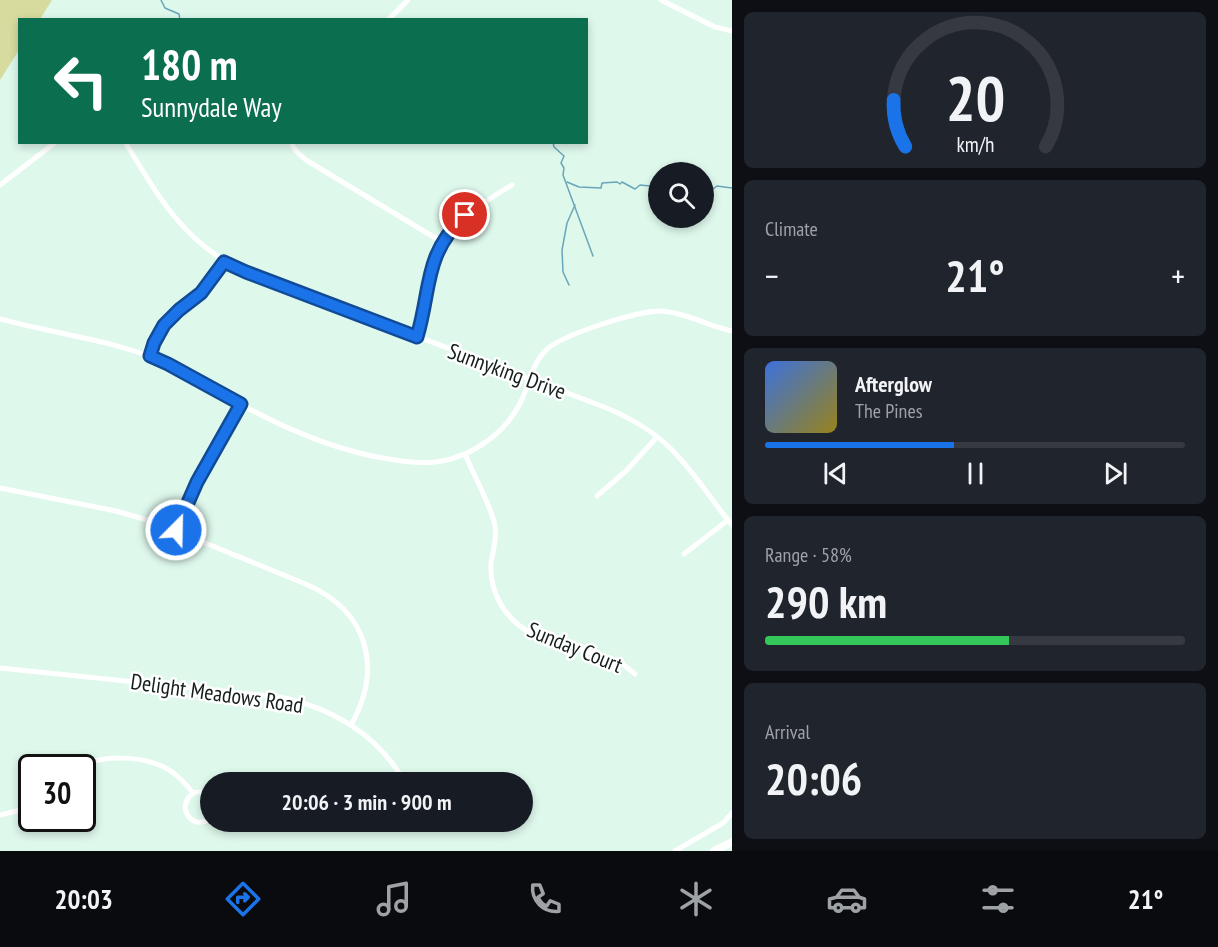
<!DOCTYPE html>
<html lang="en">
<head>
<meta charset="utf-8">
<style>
  body { margin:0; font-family:"PT Sans Narrow",sans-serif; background:#20242c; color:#f1f3f6; height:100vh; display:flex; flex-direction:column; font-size:22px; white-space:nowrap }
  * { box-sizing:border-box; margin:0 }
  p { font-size:20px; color:#9ea1a6 }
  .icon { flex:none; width:33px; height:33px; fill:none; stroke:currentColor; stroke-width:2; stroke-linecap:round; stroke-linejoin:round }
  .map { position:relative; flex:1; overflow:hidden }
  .sheet { display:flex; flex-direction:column; gap:12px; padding:12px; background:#0d0f14; width:486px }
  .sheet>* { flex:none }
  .top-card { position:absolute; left:18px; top:18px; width:570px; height:126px; border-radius:0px; box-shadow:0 3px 9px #0003; background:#0b6e4f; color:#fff; overflow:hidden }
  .buttons { position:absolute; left:648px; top:162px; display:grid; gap:12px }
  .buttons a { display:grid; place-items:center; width:66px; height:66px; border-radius:50%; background:#171b24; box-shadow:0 3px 9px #0003; font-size:30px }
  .speed { position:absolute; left:18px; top:754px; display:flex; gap:12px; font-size:30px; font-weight:700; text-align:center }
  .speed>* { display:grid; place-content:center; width:78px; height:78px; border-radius:50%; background:#171b24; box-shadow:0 3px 9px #0003; line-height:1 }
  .speed .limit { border:3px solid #111; border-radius:9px; background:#fff; color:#111 }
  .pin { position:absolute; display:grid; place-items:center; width:51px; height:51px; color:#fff; margin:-26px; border:3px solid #fff; border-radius:50%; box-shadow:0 2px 6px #0007 }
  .me { position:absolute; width:66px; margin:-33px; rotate:23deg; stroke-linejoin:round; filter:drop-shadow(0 0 4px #0008) }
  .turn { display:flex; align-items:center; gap:21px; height:126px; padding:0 24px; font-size:27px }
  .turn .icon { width:78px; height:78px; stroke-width:2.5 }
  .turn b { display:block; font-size:42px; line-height:51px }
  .big { font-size:45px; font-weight:800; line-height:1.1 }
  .sheet .card { flex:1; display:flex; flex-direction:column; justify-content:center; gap:9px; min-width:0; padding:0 21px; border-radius:9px; background:#20242c }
  .sheet .dial { align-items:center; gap:0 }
  .dial svg { height:156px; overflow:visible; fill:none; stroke:#363941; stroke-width:7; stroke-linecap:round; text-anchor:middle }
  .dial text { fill:#f1f3f6; stroke:none }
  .song { display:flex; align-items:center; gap:18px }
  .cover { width:72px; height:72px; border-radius:9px; background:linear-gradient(135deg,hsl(220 70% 55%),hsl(50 70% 35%)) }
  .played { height:6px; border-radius:3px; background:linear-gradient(90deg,#1a73e8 45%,#363941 45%) }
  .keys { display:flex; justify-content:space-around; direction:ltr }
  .heat { display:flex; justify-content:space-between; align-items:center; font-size:33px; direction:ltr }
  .charge { height:9px; border-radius:4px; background:linear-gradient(90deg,#34c759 58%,#363941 0) }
  .trip { position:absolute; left:200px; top:772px; width:333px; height:60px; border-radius:30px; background:#171b24; box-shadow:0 3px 9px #0003; font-weight:800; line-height:60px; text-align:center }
  .dock { display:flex; height:96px; justify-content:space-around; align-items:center; background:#090b0e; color:#9ea1a6 }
  .dock .icon { width:42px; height:42px }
  .dock .active { color:#1a73e8 }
  .dock b { font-size:27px; color:#f1f3f6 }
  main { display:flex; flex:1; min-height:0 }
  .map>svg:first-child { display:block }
  .green { fill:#d7db9e }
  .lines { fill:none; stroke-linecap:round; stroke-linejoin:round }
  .stream { stroke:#69a6ba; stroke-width:1.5 }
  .minor { stroke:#fff; stroke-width:5 }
  .secondary { stroke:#fff; stroke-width:8 }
  .route-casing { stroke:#114b97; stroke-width:15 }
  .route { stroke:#1a73e8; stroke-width:10 }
  .labels { text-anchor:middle; stroke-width:5; stroke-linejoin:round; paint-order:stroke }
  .street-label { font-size:22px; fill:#141e1a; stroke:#fff }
</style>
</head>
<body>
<main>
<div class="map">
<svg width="732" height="851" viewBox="0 0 732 851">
  <rect width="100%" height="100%" fill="#def8ec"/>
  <!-- green -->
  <polygon class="green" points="0,0 52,0 40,19 20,20 19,50 0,80"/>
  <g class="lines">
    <!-- stream -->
    <g class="stream">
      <polyline points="161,0 165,8 179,14 180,20"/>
      <polyline points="546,142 548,142"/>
      <polyline points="553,142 554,147 564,156 561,163 564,168 563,175 593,256"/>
      <polyline points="567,182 579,187 601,188 602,183 617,182 620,184 622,182 635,189 640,185 650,186 658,183"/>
      <polyline points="704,190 713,189 717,186 732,188"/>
      <polyline points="569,285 563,272 562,250 567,223 575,205"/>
    </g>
    <!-- minor -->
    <g class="minor">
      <polyline points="661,0 715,27 732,31"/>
      <polyline points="388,20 408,0"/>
      <path d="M125,142C159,197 184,244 246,272L599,405C625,415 650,428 670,448C694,471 711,500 732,525"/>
      <polyline points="291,142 296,151 306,160 442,242"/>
      <polyline points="0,185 56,142"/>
      <path d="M0,319C55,334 114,340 167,363C193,375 217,391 242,405C284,428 325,446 372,456C393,460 414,464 436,462C473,457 508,432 523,397C530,382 532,365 544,352C559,335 639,310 662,311C687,313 708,326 732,331"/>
      <path d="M417,337C423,316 425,295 430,273C441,229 475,207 512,185"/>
      <polyline points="150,356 154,343 164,325 179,310 201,293 224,262"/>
      <path d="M465,454C473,474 491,505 495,526C497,538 493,551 491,563C489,593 506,621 533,634L620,662L635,674"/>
      <path d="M0,488L116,511L154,522L308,585C368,612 383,668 351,725"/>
      <polyline points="597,496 626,471 657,437"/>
      <polyline points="176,530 197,482 241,404"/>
      <polyline points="684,554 728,520"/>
      <path d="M0,668L280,697C332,708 379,735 405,783"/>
      <path d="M77,768C102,754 145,755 169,770C179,776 186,784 193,793"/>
      <path d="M210,795C198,788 187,793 185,807C187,821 198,826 210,819"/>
      <polyline points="0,815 17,811 32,804"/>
      <polyline points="423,822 426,829"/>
      <polyline points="675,851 723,823 732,813"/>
    </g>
    <!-- secondary -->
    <polyline class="secondary" points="714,851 732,842"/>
  </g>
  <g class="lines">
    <!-- route casing -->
    <g class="route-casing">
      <path id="route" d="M176,530L197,482L241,404L168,364L150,356L154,343L164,325L179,310L201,293L224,262L246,272L417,337C432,286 423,256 465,215"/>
    </g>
    <!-- route -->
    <use href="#route" class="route"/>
  </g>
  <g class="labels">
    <!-- street labels -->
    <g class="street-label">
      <text transform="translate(507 371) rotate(20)" y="8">Sunnyking Drive</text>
      <text transform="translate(575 647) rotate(22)" y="8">Sunday Court</text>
      <text transform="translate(217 693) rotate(8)" y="8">Delight Meadows Road</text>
    </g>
  </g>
</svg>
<div class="buttons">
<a><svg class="icon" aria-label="search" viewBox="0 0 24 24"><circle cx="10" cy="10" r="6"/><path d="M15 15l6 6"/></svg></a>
</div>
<div class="speed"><div class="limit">30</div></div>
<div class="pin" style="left:465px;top:215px;background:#d93025"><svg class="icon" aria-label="arrive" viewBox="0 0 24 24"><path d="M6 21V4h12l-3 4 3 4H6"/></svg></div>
<svg class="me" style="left:176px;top:530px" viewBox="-20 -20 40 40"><circle r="17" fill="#1a73e8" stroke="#fff" stroke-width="3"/><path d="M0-11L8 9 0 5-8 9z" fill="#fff"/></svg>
<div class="trip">20:06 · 3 min · 900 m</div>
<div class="top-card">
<div class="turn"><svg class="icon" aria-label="left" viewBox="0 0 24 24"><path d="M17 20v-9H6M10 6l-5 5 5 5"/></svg><div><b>180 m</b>Sunnydale Way</div></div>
</div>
</div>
<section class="sheet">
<div class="card dial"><svg viewBox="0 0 100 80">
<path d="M14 69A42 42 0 1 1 86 69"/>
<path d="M14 69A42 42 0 0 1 8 45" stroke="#1a73e8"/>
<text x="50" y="56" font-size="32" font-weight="700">20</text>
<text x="50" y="72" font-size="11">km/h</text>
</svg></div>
<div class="card"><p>Climate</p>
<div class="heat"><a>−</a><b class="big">21°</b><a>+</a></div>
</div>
<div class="card">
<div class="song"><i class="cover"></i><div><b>Afterglow</b><p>The Pines</p></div></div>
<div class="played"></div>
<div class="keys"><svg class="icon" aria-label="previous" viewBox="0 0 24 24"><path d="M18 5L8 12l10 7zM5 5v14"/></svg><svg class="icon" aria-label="pause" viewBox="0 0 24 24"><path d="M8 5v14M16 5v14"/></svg><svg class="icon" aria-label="next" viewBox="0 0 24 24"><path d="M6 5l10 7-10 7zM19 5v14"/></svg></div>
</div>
<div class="card"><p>Range · 58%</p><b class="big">290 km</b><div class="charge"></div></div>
<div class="card"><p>Arrival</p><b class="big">20:06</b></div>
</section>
</main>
<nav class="dock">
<b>20:03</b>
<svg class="icon active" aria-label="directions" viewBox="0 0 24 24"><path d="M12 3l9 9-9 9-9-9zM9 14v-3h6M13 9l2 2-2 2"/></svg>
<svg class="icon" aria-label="music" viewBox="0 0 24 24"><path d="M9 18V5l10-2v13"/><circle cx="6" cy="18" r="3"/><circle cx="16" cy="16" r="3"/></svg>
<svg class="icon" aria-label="phone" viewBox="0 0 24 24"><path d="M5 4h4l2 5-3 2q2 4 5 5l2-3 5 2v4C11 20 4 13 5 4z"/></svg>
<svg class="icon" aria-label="climate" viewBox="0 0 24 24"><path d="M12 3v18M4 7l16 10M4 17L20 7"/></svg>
<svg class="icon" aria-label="car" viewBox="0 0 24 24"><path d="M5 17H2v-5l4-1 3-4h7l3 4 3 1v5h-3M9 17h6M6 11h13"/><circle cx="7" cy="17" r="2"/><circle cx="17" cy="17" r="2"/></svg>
<svg class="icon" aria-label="filters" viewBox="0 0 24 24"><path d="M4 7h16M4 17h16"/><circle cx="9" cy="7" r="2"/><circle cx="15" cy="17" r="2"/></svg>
<b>21°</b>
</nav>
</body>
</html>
